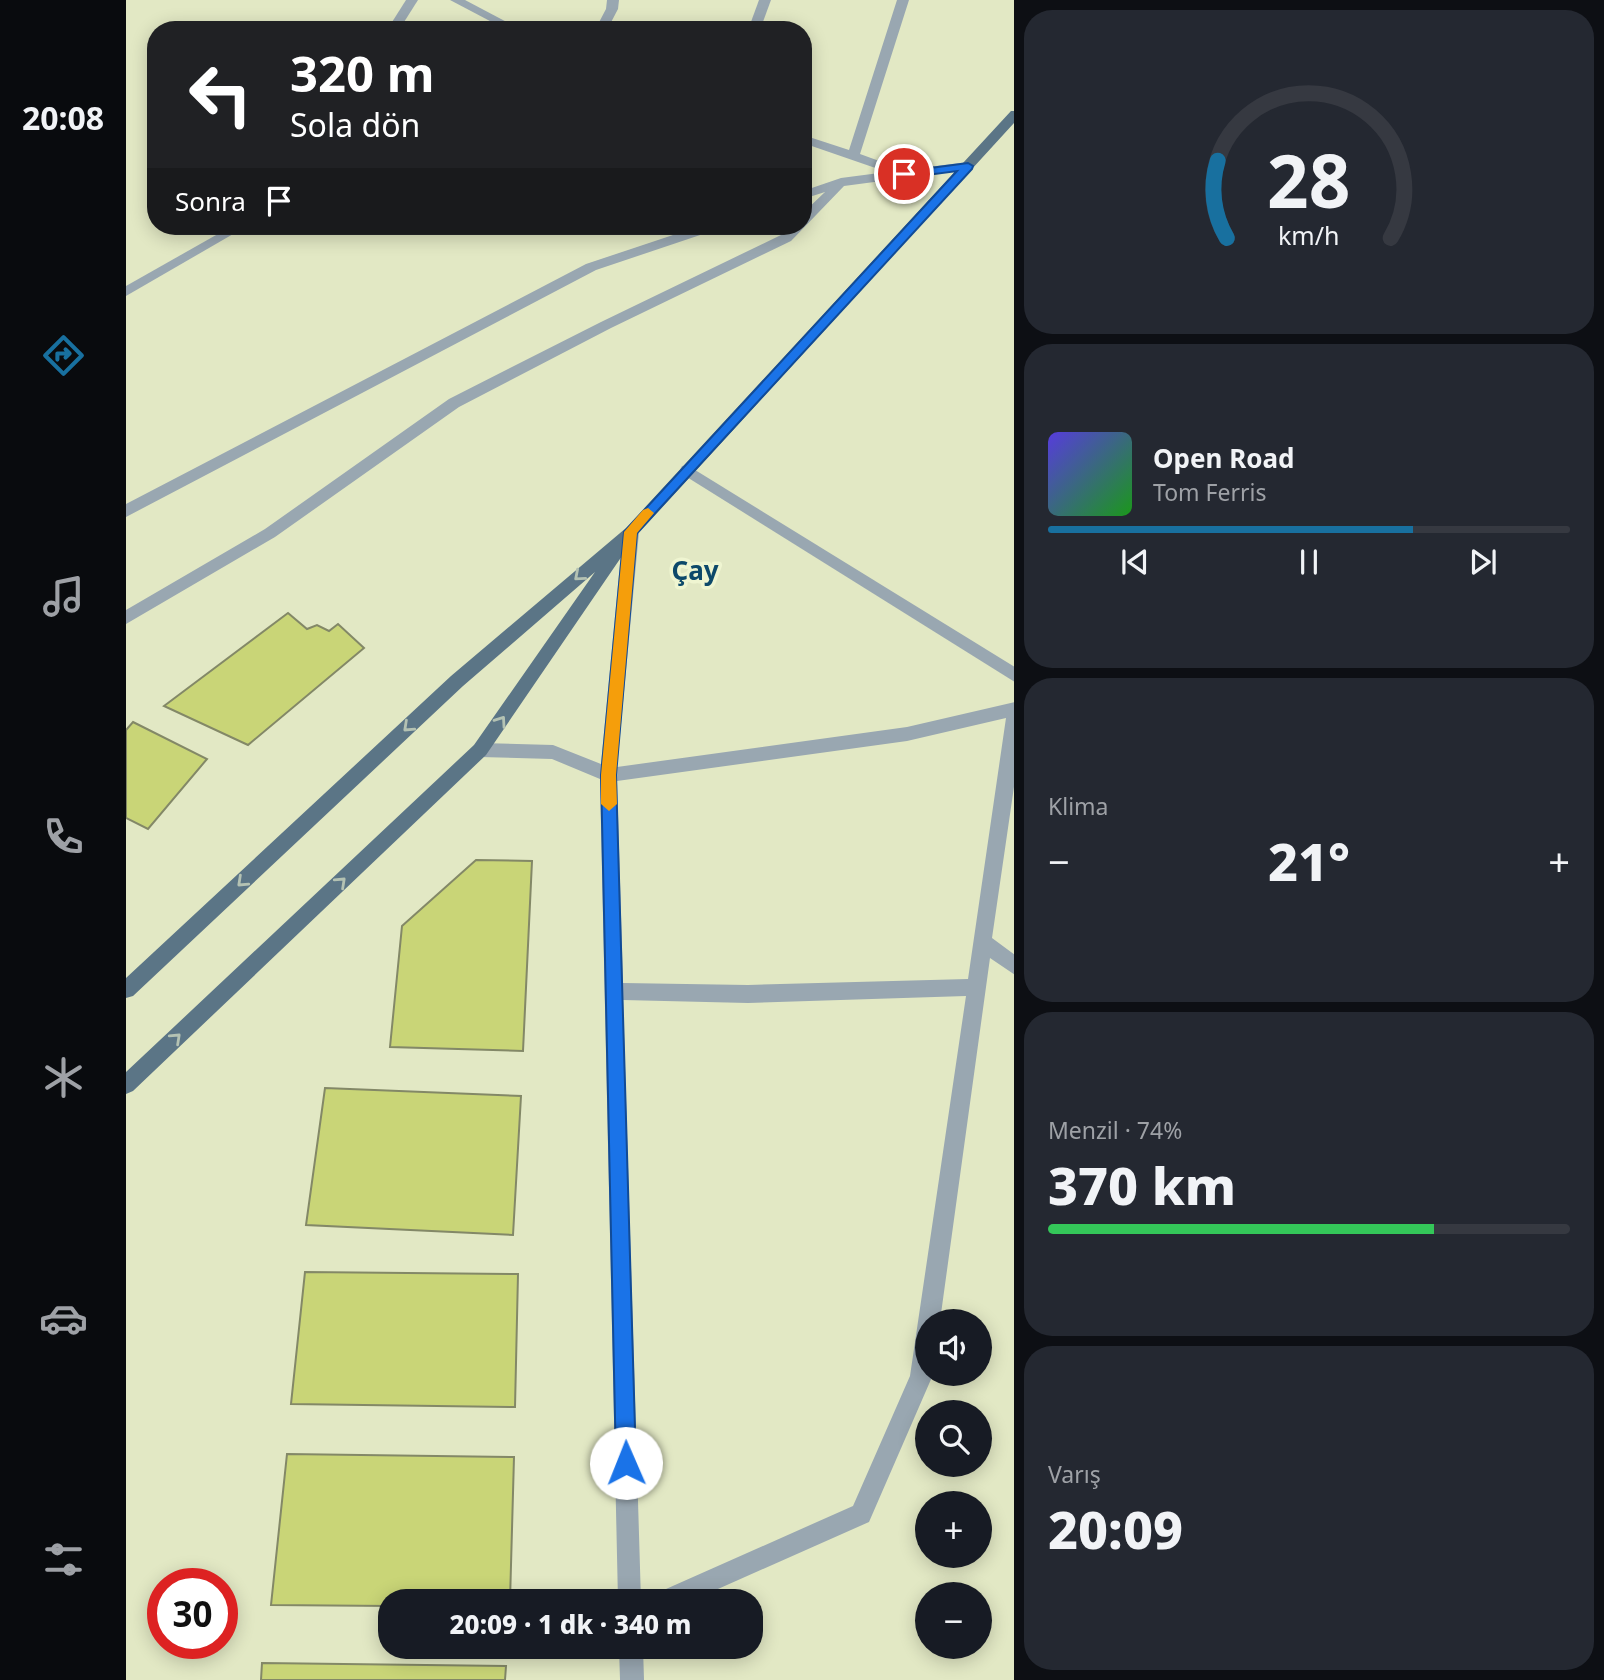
<!DOCTYPE html>
<html lang="tr">
<head>
<meta charset="utf-8">
<style>
  body { margin:0; font-family:"Noto Sans",sans-serif; background:#242831; color:#f1f3f6; height:100vh; display:flex; flex-direction:column; font-size:26px; white-space:nowrap }
  * { box-sizing:border-box; margin:0 }
  p { font-size:23px; color:#9ea1a6 }
  .icon { flex:none; width:38px; height:38px; fill:none; stroke:currentColor; stroke-width:2; stroke-linecap:round; stroke-linejoin:round }
  .map { position:relative; flex:1; overflow:hidden }
  .sheet { display:flex; flex-direction:column; gap:10px; padding:10px; background:#0d0f14; width:590px }
  .sheet>* { flex:none }
  .hud { position:absolute; left:21px; top:21px; width:665px; height:214px; border-radius:28px; box-shadow:0 4px 18px #0003; background:#202124; color:#fff; overflow:hidden }
  .buttons { position:absolute; left:789px; top:1309px; display:grid; gap:14px }
  .buttons a { display:grid; place-items:center; width:77px; height:77px; border-radius:50%; background:#171b24; box-shadow:0 4px 18px #0003; font-size:35px }
  .speed { position:absolute; left:21px; top:1568px; display:flex; gap:14px; font-size:35px; font-weight:700; text-align:center }
  .speed>* { display:grid; place-content:center; width:91px; height:91px; border-radius:50%; background:#171b24; box-shadow:0 4px 18px #0003; line-height:1 }
  .speed .limit { border:10px solid #d22; background:#fff; color:#111 }
  .pin { position:absolute; display:grid; place-items:center; width:60px; height:60px; color:#fff; margin:-30px; border:4px solid #fff; border-radius:50%; box-shadow:0 2px 7px #0007 }
  .me { position:absolute; width:77px; margin:-38px; rotate:359deg; stroke-linejoin:round; filter:drop-shadow(0 0 5px #0008) }
  .turn { display:flex; align-items:center; gap:24px; height:147px; padding:0 28px; font-size:32px }
  .turn .icon { width:91px; height:91px; stroke-width:2.5 }
  .turn b { display:block; font-size:49px; line-height:60px }
  .then { display:flex; align-items:center; height:66px; padding:0 28px; background:#0003; gap:14px; font-size:26px }
  .big { font-size:52px; font-weight:800; line-height:1.1 }
  .sheet .tile { flex:1; display:flex; flex-direction:column; justify-content:center; gap:10px; min-width:0; padding:0 24px; border-radius:28px; background:#242831 }
  .sheet .dial { align-items:center; gap:0 }
  .dial svg { height:182px; overflow:visible; fill:none; stroke:#363941; stroke-width:7; stroke-linecap:round; text-anchor:middle }
  .dial text { fill:#f1f3f6; stroke:none }
  .song { display:flex; align-items:center; gap:21px }
  .cover { width:84px; height:84px; border-radius:10px; background:linear-gradient(135deg,hsl(250 70% 55%),hsl(120 70% 35%)) }
  .played { height:7px; border-radius:4px; background:linear-gradient(90deg,#18709f 70%,#363941 70%) }
  .keys { display:flex; justify-content:space-around; direction:ltr }
  .heat { display:flex; justify-content:space-between; align-items:center; font-size:38px; direction:ltr }
  .charge { height:10px; border-radius:5px; background:linear-gradient(90deg,#34c759 74%,#363941 0) }
  .trip { position:absolute; left:252px; top:1589px; width:385px; height:70px; border-radius:28px; background:#171b24; box-shadow:0 4px 18px #0003; font-weight:800; line-height:70px; text-align:center }
  main { display:flex; flex:1; min-height:0 }
  .dock { display:flex; flex-direction:column; width:126px; justify-content:space-around; align-items:center; background:#090b0e; color:#9ea1a6 }
  .dock .icon { width:49px; height:49px }
  .dock .on { color:#18709f }
  .dock b { font-size:32px; color:#f1f3f6 }
  .map>svg:first-child { display:block }
  .building { fill:#c9d577; stroke:#838867; stroke-width:2 }
  .lines { fill:none; stroke-linecap:round; stroke-linejoin:round }
  .minor { fill:#99a7b1; fill-rule:evenodd }
  .major { fill:#5b7586; fill-rule:evenodd }
  .oneway { stroke:#b4c2b3 }
  .route { fill:#1a73e8; stroke:#114b97; stroke-width:2 }
  .slow { fill:#f59e0b }
  .labels { text-anchor:middle; stroke-width:7; stroke-linejoin:round; paint-order:stroke }
  .district-label { font-size:26px; font-weight:bold; fill:#0d496a; stroke:#eff5d1 }
</style>
</head>
<body>
<main>
<nav class="dock">
<b>20:08</b>
<svg class="icon on" aria-label="directions" viewBox="0 0 24 24"><path d="M12 3l9 9-9 9-9-9zM9 14v-3h6M13 9l2 2-2 2"/></svg>
<svg class="icon" aria-label="music" viewBox="0 0 24 24"><path d="M9 18V5l10-2v13"/><circle cx="6" cy="18" r="3"/><circle cx="16" cy="16" r="3"/></svg>
<svg class="icon" aria-label="phone" viewBox="0 0 24 24"><path d="M5 4h4l2 5-3 2q2 4 5 5l2-3 5 2v4C11 20 4 13 5 4z"/></svg>
<svg class="icon" aria-label="climate" viewBox="0 0 24 24"><path d="M12 3v18M4 7l16 10M4 17L20 7"/></svg>
<svg class="icon" aria-label="car" viewBox="0 0 24 24"><path d="M5 17H2v-5l4-1 3-4h7l3 4 3 1v5h-3M9 17h6M6 11h13"/><circle cx="7" cy="17" r="2"/><circle cx="17" cy="17" r="2"/></svg>
<svg class="icon" aria-label="filters" viewBox="0 0 24 24"><path d="M4 7h16M4 17h16"/><circle cx="9" cy="7" r="2"/><circle cx="15" cy="17" r="2"/></svg>
</nav>
<div class="map">
<svg width="889" height="1680" viewBox="0 0 889 1680">
  <rect width="100%" height="100%" fill="#e2e8c4"/>
  <!-- building -->
  <g class="building">
    <polygon points="162,613 181,629 191,625 203,631 212,624 238,648 122,745 38,706"/>
    <polygon points="7,722 81,759 22,829 0,818 0,730"/>
    <polygon points="350,860 406,861 397,1051 264,1047 276,926"/>
    <polygon points="199,1088 395,1096 387,1235 180,1225"/>
    <polygon points="179,1272 392,1274 389,1407 165,1404"/>
    <polygon points="161,1454 388,1457 384,1601 264,1601 264,1606 145,1605"/>
    <polygon points="136,1663 380,1666 379,1680 135,1680"/>
  </g>
  <g class="lines">
    <!-- minor -->
    <g class="minor">
      <polygon points="280,0 292,0 273,30 261,30"/>
      <polygon points="324,0 339,0 396,30 381,30"/>
      <polygon points="481,0 493,0 492,9 481,30 469,30 480,9"/>
      <polygon points="633,0 645,0 634,30 622,30"/>
      <polygon points="771,0 783,0 734,154 778,170 842,162 846,163 846,169 718,186 665,241 485,328 333,407 149,537 0,624 0,610 139,529 323,399 475,322 655,235 665,226 677,226 677,213 699,192 677,199 677,191 715,178 761,172 677,143 677,135 723,150"/>
      <polygon points="106,226 121,226 0,296 0,286"/>
      <polygon points="574,226 593,226 592,229 470,270 0,517 0,504 460,264"/>
      <polygon points="561,465 889,667 889,682 556,474 554,470 556,466"/>
      <path d="M505,526L513,532L491,767L781,727L889,702V780L866,938L889,955V975L864,958L814,1321H802V1374H806V1377L743,1522L565,1601H527L531,1593L727,1506L784,1376L840,996L622,1003L497,1000L515,1601H492L474,779L426,759L354,757L348,755L346,750L348,745L354,743L427,745L475,764L497,532ZM880,718L842,979L622,985L497,983L491,781L781,741Z"/>
      <polygon points="493,1647 517,1647 518,1680 494,1680"/>
    </g>
    <!-- major -->
    <polygon class="major" points="885,111 889,111 889,122 510,536 496,548 499,552 496,556 360,755 7,1091 0,1094 0,1072 348,745 469,572 337,686 7,996 0,998 0,978 325,676 500,528"/>
  </g>
  <!-- one-way arrows -->
  <defs><path id="oneway-chevron" d="M-2-3.5L2.5 0L-2 3.5" fill="none" stroke-width="1.6" stroke-linecap="round" stroke-linejoin="round" transform="scale(1.75)"/></defs>
  <g class="oneway">
    <use href="#oneway-chevron" transform="translate(453 576) rotate(139)"/>
    <use href="#oneway-chevron" transform="translate(375 721) rotate(-55)"/>
    <use href="#oneway-chevron" transform="translate(282 727) rotate(137)"/>
    <use href="#oneway-chevron" transform="translate(116 882) rotate(137)"/>
    <use href="#oneway-chevron" transform="translate(215 882) rotate(-43)"/>
    <use href="#oneway-chevron" transform="translate(50 1038) rotate(-43)"/>
  </g>
  <!-- route -->
  <polygon class="route" points="842,163 847,166 846,169 511,533 490,775 510,1463 507,1470 500,1473 493,1470 490,1463 475,775 498,532 831,171 778,178 774,177 774,172"/>
  <!-- slow -->
  <polygon class="slow" points="522,508 528,513 511,533 490,775 491,804 483,811 475,804 475,775 498,532 517,510"/>
  <g class="labels">
    <!-- district labels -->
    <g class="district-label">
      <text x="569" y="580">Çay</text>
    </g>
  </g>
</svg>
<div class="buttons">
<a><svg class="icon" aria-label="sound" viewBox="0 0 24 24"><path d="M4 9h4l5-4v14l-5-4H4zM17 9q2 3 0 6"/></svg></a>
<a><svg class="icon" aria-label="search" viewBox="0 0 24 24"><circle cx="10" cy="10" r="6"/><path d="M15 15l6 6"/></svg></a>
<a>+</a>
<a>−</a>
</div>
<div class="speed"><div class="limit">30</div></div>
<div class="pin" style="left:778px;top:174px;background:#d93025"><svg class="icon" aria-label="arrive" viewBox="0 0 24 24"><path d="M6 21V4h12l-3 4 3 4H6"/></svg></div>
<svg class="me" style="left:500px;top:1463px" viewBox="-20 -20 40 40"><circle r="19" fill="#fff"/><path d="M0-13L10 11 0 6-10 11z" fill="#1a73e8"/></svg>
<div class="trip">20:09 · 1 dk · 340 m</div>
<div class="hud">
<div class="turn"><svg class="icon" aria-label="left" viewBox="0 0 24 24"><path d="M17 20v-9H6M10 6l-5 5 5 5"/></svg><div><b>320 m</b>Sola dön</div></div>
<div class="then">Sonra<svg class="icon" aria-label="arrive" viewBox="0 0 24 24"><path d="M6 21V4h12l-3 4 3 4H6"/></svg></div>
</div>
</div>
<section class="sheet">
<div class="tile dial"><svg viewBox="0 0 100 80">
<path d="M14 69A42 42 0 1 1 86 69"/>
<path d="M14 69A42 42 0 0 1 10 35" stroke="#18709f"/>
<text x="50" y="56" font-size="32" font-weight="700">28</text>
<text x="50" y="72" font-size="11">km/h</text>
</svg></div>
<div class="tile">
<div class="song"><i class="cover"></i><div><b>Open Road</b><p>Tom Ferris</p></div></div>
<div class="played"></div>
<div class="keys"><svg class="icon" aria-label="previous" viewBox="0 0 24 24"><path d="M18 5L8 12l10 7zM5 5v14"/></svg><svg class="icon" aria-label="pause" viewBox="0 0 24 24"><path d="M8 5v14M16 5v14"/></svg><svg class="icon" aria-label="next" viewBox="0 0 24 24"><path d="M6 5l10 7-10 7zM19 5v14"/></svg></div>
</div>
<div class="tile"><p>Klima</p>
<div class="heat"><a>−</a><b class="big">21°</b><a>+</a></div>
</div>
<div class="tile"><p>Menzil · 74%</p><b class="big">370 km</b><div class="charge"></div></div>
<div class="tile"><p>Varış</p><b class="big">20:09</b></div>
</section>
</main>
</body>
</html>
